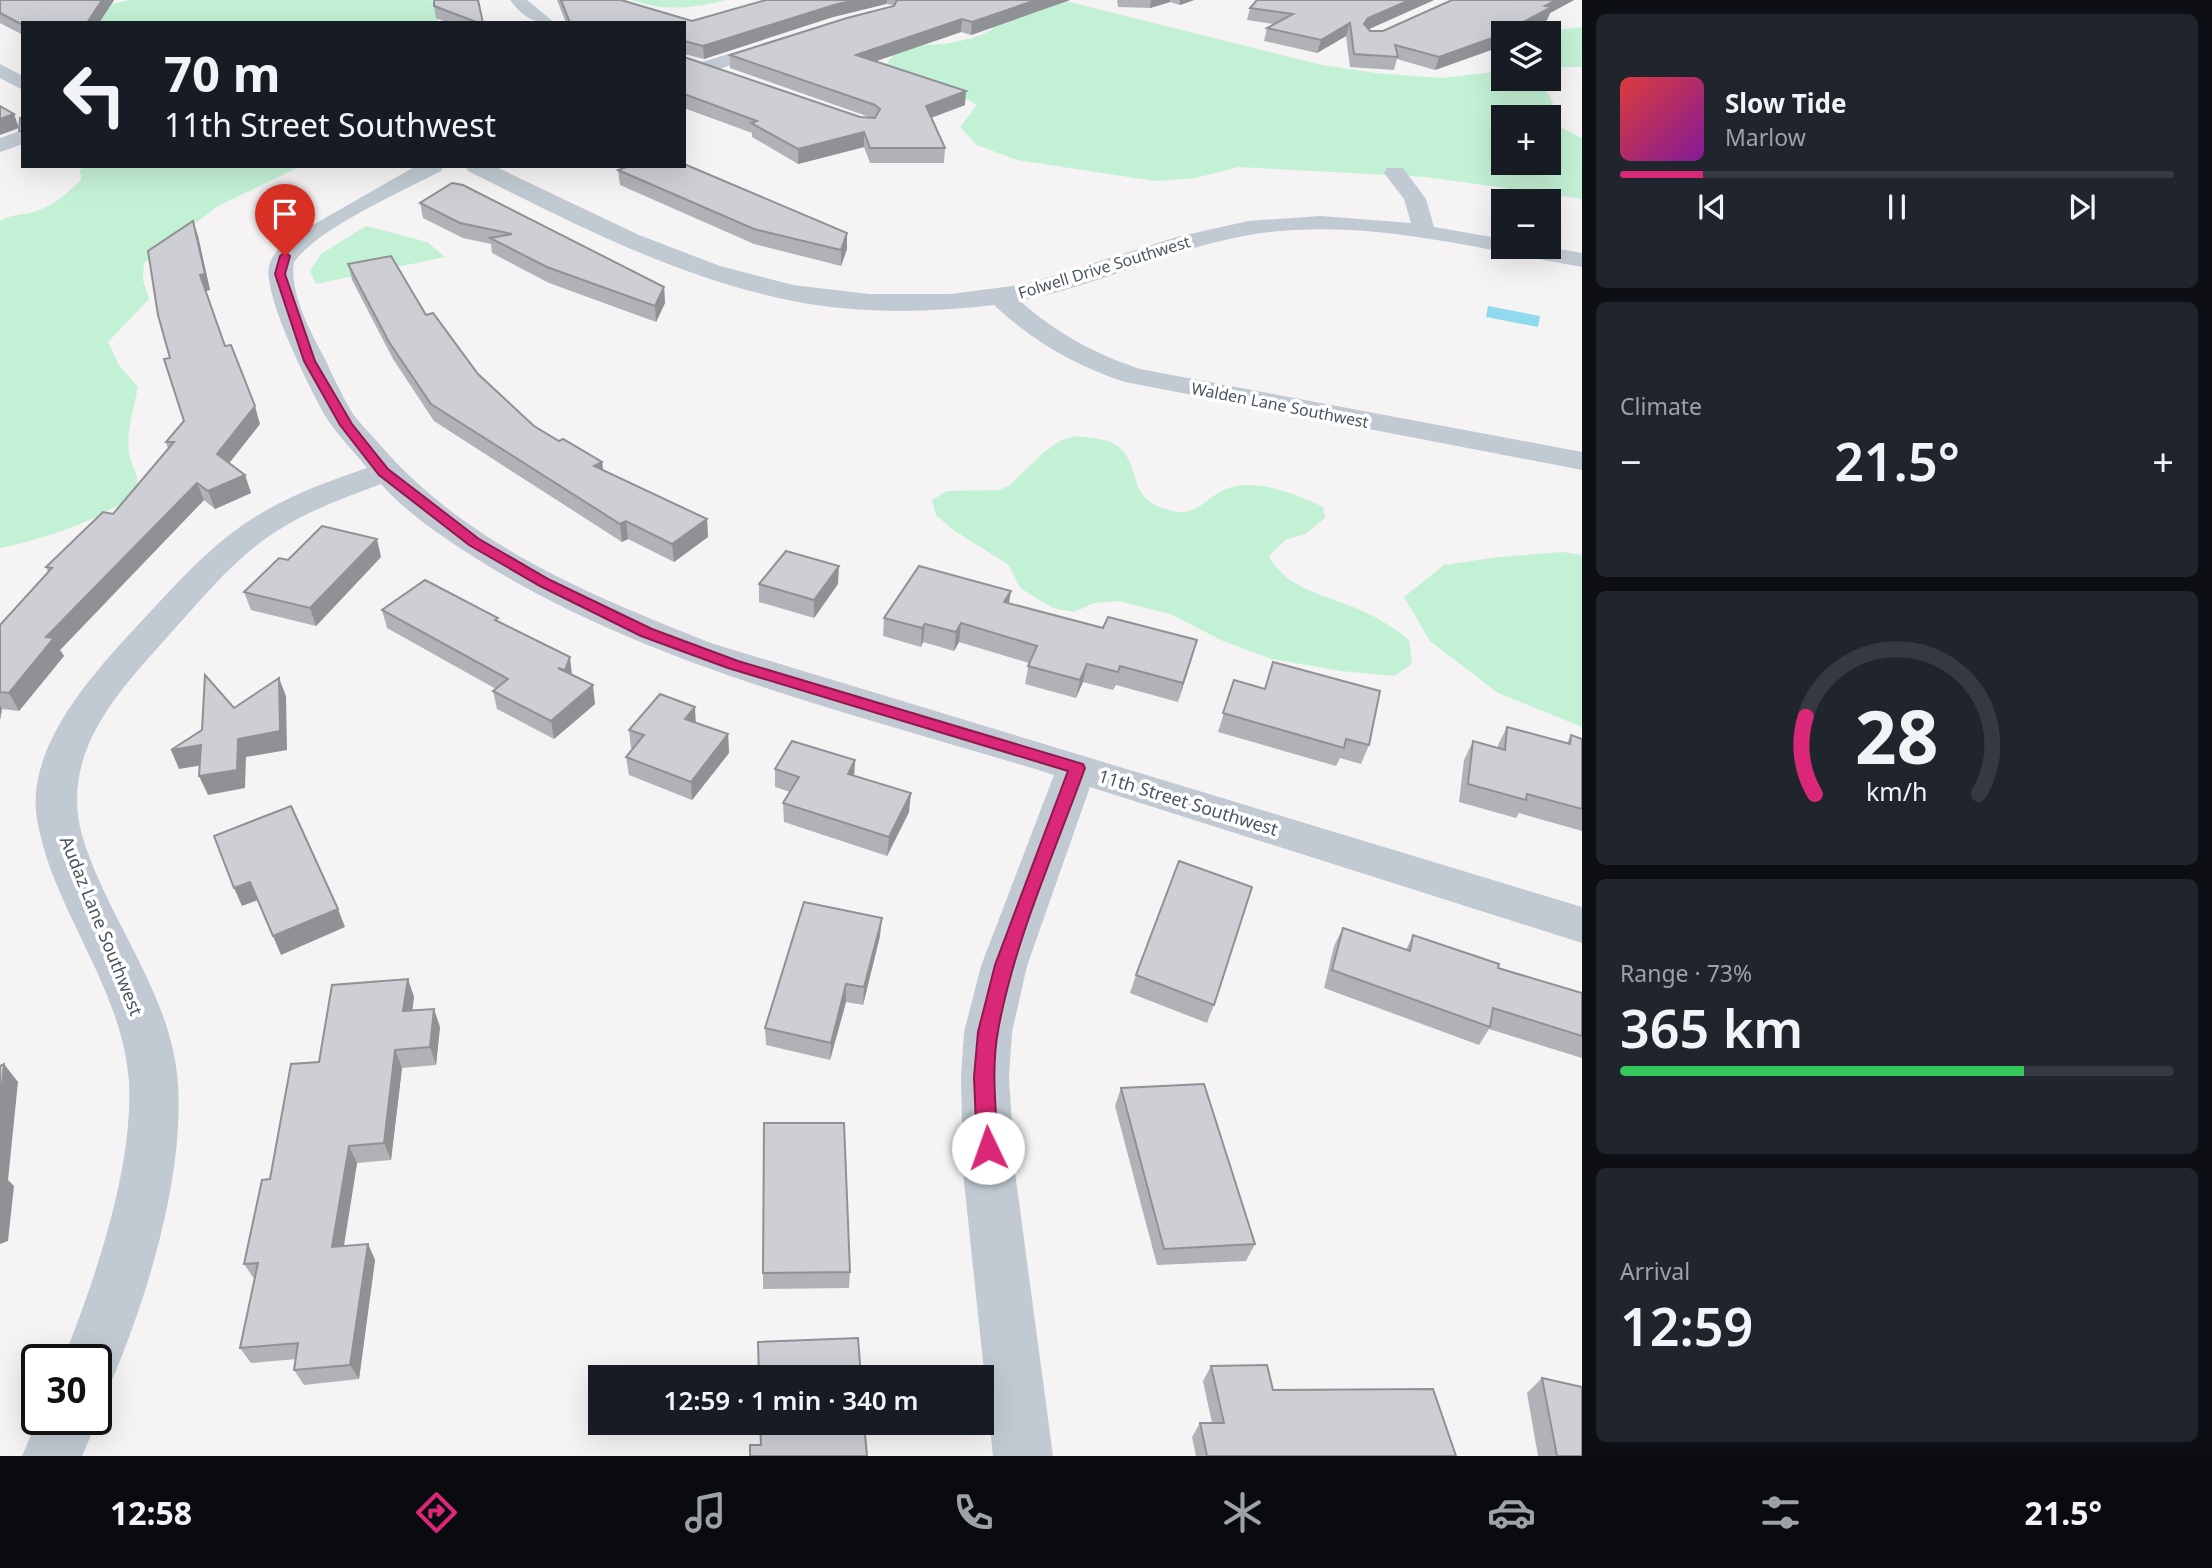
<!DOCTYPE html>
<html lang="en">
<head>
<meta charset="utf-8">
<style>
  body { margin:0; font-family:"Noto Sans",sans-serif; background:#20242c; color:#f1f3f6; height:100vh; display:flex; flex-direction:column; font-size:26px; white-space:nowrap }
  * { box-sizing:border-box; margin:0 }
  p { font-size:23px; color:#9ea1a6 }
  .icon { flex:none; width:38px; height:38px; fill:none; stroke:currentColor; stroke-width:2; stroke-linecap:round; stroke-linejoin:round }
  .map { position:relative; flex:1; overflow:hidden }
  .panel { display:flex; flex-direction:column; gap:14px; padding:14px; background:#0d0f14; width:630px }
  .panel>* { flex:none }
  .banner { position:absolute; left:21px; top:21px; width:665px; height:147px; border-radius:0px; box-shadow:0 7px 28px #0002; background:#171b24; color:#f1f3f6; overflow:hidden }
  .fabs { position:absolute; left:1491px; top:21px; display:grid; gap:14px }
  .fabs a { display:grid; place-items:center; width:70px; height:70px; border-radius:0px; background:#171b24; box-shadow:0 7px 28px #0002; font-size:35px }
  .speed { position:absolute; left:21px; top:1344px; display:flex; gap:14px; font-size:35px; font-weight:700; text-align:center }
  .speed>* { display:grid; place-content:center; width:91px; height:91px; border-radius:50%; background:#171b24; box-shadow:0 7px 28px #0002; line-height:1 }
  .speed .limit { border:4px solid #111; border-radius:10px; background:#fff; color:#111 }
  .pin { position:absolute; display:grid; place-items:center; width:60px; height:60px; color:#fff; margin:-72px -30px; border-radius:50% 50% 50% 0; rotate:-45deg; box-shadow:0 0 7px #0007 }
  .pin .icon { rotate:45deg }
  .me { position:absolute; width:77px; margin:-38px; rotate:357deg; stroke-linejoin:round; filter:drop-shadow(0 0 5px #0008) }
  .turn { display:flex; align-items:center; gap:24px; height:147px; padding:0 28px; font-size:32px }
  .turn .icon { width:91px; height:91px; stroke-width:2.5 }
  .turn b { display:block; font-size:49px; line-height:60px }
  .big { font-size:52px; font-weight:600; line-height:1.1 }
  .panel .widget { flex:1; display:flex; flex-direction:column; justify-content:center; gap:10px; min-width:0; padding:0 24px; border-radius:10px; background:#20242c }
  .panel .dial { align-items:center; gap:0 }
  .dial svg { height:182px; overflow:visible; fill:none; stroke:#363941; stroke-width:7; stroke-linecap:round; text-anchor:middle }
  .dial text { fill:#f1f3f6; stroke:none }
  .song { display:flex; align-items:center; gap:21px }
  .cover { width:84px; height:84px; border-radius:10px; background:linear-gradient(135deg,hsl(0 70% 55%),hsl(290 70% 35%)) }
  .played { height:7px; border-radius:4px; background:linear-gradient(90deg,#db2777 15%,#363941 15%) }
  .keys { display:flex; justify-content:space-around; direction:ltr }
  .heat { display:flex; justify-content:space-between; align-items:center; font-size:38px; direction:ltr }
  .charge { height:10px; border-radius:5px; background:linear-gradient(90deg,#34c759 73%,#363941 0) }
  .trip { position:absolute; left:588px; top:1365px; width:406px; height:70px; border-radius:0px; background:#171b24; box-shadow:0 7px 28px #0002; font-weight:600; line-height:70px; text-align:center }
  .tabs { display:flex; height:112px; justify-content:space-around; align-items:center; background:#090b0e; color:#9ea1a6 }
  .tabs .icon { width:49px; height:49px }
  .tabs .selected { color:#db2777 }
  .tabs b { font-size:32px; color:#f1f3f6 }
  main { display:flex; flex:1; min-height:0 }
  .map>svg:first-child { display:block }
  .green { fill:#c3f1d5 }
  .water { fill:#90daee }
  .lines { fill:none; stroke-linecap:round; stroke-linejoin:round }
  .street { fill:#c1cad2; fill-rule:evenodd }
  .wall { fill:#b0b2b7 }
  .shaded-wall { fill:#909195 }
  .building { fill:#cdcfd5; stroke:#909195; stroke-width:2 }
  .route { fill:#db2777; stroke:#8e194d; stroke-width:2 }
  .labels { text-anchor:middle; stroke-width:7; stroke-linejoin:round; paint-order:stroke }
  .far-street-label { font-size:16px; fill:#4a5661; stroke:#fff }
  .street-label { font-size:18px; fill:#4a5661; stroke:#fff }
</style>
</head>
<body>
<main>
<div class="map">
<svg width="1582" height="1456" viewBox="0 0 1582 1456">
  <rect width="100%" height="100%" fill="#f5f3f3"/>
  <!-- green -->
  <g class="green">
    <polygon points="129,0 431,0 437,7 439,19 437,23 79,23 107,5"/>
    <path d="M632,0H727C695,8 664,12 632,0Z"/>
    <path d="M1062,0L1322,65L1376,73L1441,78L1503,71V79C1532,79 1539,75 1553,103L1548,117H1503V163H1549V121L1582,138V199L1426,177L1238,167L1196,178L1155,181L1017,160L977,145L960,127L977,105L948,88L885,66C900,41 925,47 950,43C965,40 979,37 993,29V10Z"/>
    <polygon points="1582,27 1582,67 1549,67 1549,34 1556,30"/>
    <path d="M86,166H301L218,206L144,263L143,280L149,299L108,342L119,365L138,387C134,407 126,432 129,453C133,475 141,467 135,495C95,522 47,538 0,548V221C13,213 25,216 39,210C55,204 69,192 81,180L80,170Z"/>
    <polygon points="366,226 427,242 445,257 316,284 310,271 321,254"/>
    <path d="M1075,436C1089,438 1111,438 1121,449C1143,472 1126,501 1173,511C1194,516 1204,501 1220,492C1250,475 1294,493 1323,507L1325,518L1305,534L1285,540L1269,556C1286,591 1335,597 1367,613C1383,621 1396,629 1409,640L1412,664L1394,676L1341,671L1272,659L1223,641L1170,614L1119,601L1094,603L1074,612L1053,608L1020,588L1009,565L952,529L936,515L932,500L947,491L999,490L1010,485L1043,453L1060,441Z"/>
    <polygon points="1563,552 1582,555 1582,727 1498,693 1430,641 1404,597 1444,565 1499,557"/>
  </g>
  <!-- water -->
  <polygon class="water" points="1488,306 1540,316 1538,327 1486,317"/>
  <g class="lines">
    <!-- street -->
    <g class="street">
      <path d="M510,0H527L555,23C533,23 524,18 510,0Z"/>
      <polygon points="781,38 790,43 787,47 706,73 697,67 699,63"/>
      <polygon points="0,64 23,76 23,90 0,78"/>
      <polygon points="23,130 23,144 0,152 0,138"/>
      <path d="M416,166H444L441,171C401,192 320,227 294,262C289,292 310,331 324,357C333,376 342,396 353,414C361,425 372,435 381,446C468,546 594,597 714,644L1582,907V943L1090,787L1027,966L1012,1032L1009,1077L1015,1172L1053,1456H993L963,1172L961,1077L964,1032L981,966L1054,775C862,715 658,670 485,564C450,542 408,515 381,484C340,499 300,514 265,539C229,565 200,601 170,634C139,669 103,706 86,751C76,778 74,807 82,835C107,920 172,993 178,1084C184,1177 148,1295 112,1380L96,1387V1360H63C95,1279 133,1170 129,1083C123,987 52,910 37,819C24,742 103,663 150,612C178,582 206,551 240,527C279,499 323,483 367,468C354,451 337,435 326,417C310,389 263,296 269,266C272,252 287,242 297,234Z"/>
      <path d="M465,166H494L639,235L720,266L793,285L869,294H951L1027,284L1177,237L1248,221L1321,216L1411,223L1404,199L1384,173L1387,168H1403L1426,199L1434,227L1503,239V247H1548L1582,253V267C1473,248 1355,215 1244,236C1167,250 1097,286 1020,301C1056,333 1095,354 1140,369L1582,452V470L1125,382C1074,365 1034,342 994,305C928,313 858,314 793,301C677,278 573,223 468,171Z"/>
      <polygon points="96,1416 98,1419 82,1456 22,1456 38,1419 96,1419"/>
    </g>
  </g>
  <!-- wall -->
  <g class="wall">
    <polygon points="0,0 114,0 99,23 23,23 23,35 0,23"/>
    <polygon points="557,0 621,0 692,21 766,0 1070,0 971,35 961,32 876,61 965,105 931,118 945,148 944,163 870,163 864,147 798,164 752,137 752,133 684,108 684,57 860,117 872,118 730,68 730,55 894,6 893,5 886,4 833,17 704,59 684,54 684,23 566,23"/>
    <polygon points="1117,0 1194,0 1180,5 1170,2 1150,8 1118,7"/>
    <polygon points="1257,0 1434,0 1368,29 1370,31 1383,31 1452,0 1574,0 1550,13 1547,20 1522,33 1503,33 1491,50 1435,70 1397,59 1394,70 1350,67 1346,36 1317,53 1264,41 1267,28 1274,24 1247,20 1250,8"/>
    <polygon points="434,6 483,23 448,23 436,18"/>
    <polygon points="618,170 847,249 841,266 754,244 620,185"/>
    <polygon points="420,203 664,287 665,303 656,322 549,283 492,253 491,244 463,238 423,218"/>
    <polygon points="193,221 198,236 210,290 205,291 225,346 260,424 229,463 245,475 251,493 215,509 204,500 60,650 64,656 19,711 2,709 0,720 0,625 48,572 46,567 113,514 168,449 166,442 184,421 170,358"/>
    <polygon points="348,264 426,315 478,374 534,426 559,441 602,462 603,470 707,519 708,537 674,562 628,539 622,542 434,421 393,359 352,280"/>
    <polygon points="381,557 316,626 251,610 244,592 288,560"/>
    <polygon points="759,584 838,584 814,618 759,602"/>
    <polygon points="1009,604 1192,658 1178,702 1116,685 1113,690 1083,682 1076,698 1025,684 1029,663 959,642 954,651 923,642 921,647 883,636 884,618"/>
    <polygon points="382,610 499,622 572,675 595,704 554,739 497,709 493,691 496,689 387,628"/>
    <polygon points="1273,662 1369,745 1361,764 1340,758 1336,766 1218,732 1234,680 1265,689"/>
    <polygon points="696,723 728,734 729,753 692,800 629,775 626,757 633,749 631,748 629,730"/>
    <polygon points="1507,727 1567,743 1571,735 1582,739 1582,831 1519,813 1516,818 1459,802 1464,760 1473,741 1498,748 1498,745"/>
    <polygon points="855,760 854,776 909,812 887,856 784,822 783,803 790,792 775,787 775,769"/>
    <polygon points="1343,928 1406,950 1413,935 1498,968 1582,993 1582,1058 1489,1029 1479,1045 1324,988 1334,946"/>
    <polygon points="880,936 863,1005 846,1002 830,1060 766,1045 765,1028"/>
    <polygon points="1136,975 1214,1005 1207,1023 1130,993"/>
    <polygon points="408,979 414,997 412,1010 440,1027 436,1065 402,1068 391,1160 357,1163 344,1246 368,1244 375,1260 359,1379 304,1385 294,1370 296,1359 251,1363 240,1348 255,1280 244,1264 270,1179 319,1062"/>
    <polygon points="1121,1088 1255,1244 1246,1261 1157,1265 1115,1106"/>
    <polygon points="850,1272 849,1288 763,1289 763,1273"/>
    <polygon points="1211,1366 1273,1390 1456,1456 1196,1456 1192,1437 1200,1423 1212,1423 1203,1381"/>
    <polygon points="1542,1378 1582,1456 1538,1456 1527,1393"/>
  </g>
  <!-- shaded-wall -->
  <g class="shaded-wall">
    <polygon points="102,0 114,0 99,23 87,23"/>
    <polygon points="855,0 887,0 886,4 833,17 704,59 703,46 834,5"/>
    <polygon points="1036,0 1070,0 971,35 972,22"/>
    <polygon points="1151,0 1170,0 1170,2 1150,8"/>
    <polygon points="1180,0 1194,0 1180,5"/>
    <polygon points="1410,0 1434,0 1365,31 1364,24 1368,18"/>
    <polygon points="1556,0 1574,0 1550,13 1547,20 1522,33 1503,33 1503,43 1491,50 1435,70 1439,57"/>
    <polygon points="962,19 961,32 856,68 856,55"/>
    <polygon points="1350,23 1346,36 1317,53 1321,40"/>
    <polygon points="966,91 965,105 925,120 926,106"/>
    <polygon points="14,114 19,128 0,135 0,119"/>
    <polygon points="864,132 864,147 798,164 798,149"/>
    <polygon points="193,221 198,236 210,290 205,291 200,275"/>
    <polygon points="847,233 847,249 841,266 841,250"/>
    <polygon points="664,287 665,303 656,322 655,306"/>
    <polygon points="255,406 260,424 223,471 217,454"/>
    <polygon points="602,462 604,479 594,466"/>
    <polygon points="245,475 251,493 215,509 208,491"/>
    <polygon points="197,483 204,500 60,650 64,656 19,711 9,693 46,637"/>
    <polygon points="707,519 708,537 674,562 672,544"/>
    <polygon points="626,521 628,539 622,542 620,524"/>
    <polygon points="377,539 381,557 316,626 310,608"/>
    <polygon points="839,566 838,584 814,618 814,600"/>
    <polygon points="1011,591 1008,610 1004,602"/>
    <polygon points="961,623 959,642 954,651 956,632"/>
    <polygon points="925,624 923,642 921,647 922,628"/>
    <polygon points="1197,640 1192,658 1178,702 1183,683"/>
    <polygon points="570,657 572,675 568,688 565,670"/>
    <polygon points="1087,664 1083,682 1076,698 1080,680"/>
    <polygon points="279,678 286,696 287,750 246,757 245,788 208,795 199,776 238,739"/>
    <polygon points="593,685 595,704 554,739 551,721"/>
    <polygon points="0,705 2,709 0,720"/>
    <polygon points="695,707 696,726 685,719"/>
    <polygon points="728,734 729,753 692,800 691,782"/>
    <polygon points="201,745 209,764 179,769 171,750"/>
    <polygon points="855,760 854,778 848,774"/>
    <polygon points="911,793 909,812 887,856 889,837"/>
    <polygon points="250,882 258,900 242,906 234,888"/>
    <polygon points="338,909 345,927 281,955 273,936"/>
    <polygon points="882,918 880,936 863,1005 864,987"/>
    <polygon points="408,979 414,997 410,1029 403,1011"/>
    <polygon points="846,984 846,1002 830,1060 831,1043"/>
    <polygon points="434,1009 440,1027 436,1065 430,1047"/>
    <polygon points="395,1050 402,1068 391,1160 384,1143"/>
    <polygon points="4,1064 18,1082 8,1180 14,1186 8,1241 0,1244 0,1105"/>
    <polygon points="349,1146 357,1163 341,1263 332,1247"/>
    <polygon points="368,1244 375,1260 359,1379 350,1365"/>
  </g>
  <!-- building -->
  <g class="building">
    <polygon points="0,0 102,0 87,23 23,23 23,25 0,13"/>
    <polygon points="434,0 478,0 483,23 479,23 434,6"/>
    <polygon points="561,0 621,0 692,21 766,0 855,0 834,5 703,46 684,41 684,23 570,23"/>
    <polygon points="897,0 1036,0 972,22 962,19 856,55 966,91 926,106 945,148 870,148 864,132 798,149 751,123 757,121 684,94 684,57 860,117 875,118 880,109 875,105 730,55 847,18 894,6"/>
    <polygon points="1257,0 1410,0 1368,18 1364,24 1370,31 1383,31 1452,0 1556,0 1545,6 1552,7 1495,37 1439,57 1395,45 1398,57 1354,54 1350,23 1321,40 1267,28 1293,14 1250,8"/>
    <polygon points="0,106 14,114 0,119"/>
    <polygon points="20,118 23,120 23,132 19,131"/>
    <polygon points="684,164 847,233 841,250 754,229 618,170 629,166 684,166"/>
    <polygon points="452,183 463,185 664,287 655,306 547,267 490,238 512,234 460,223 420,203"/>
    <polygon points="193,221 205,274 200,275 225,346 231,345 255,406 217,454 245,475 208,491 197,483 46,637 54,638 9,693 0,692 0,625 52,568 46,567 103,512 113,514 174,442 166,442 184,421 164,359 170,358 158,315 148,251"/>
    <polygon points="391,256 426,315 433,313 478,374 534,426 559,441 563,439 602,462 594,466 707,519 672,544 626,521 620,524 431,404 389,342 348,264"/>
    <polygon points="322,526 377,539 310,608 244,592 279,558 288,560"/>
    <polygon points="786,551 839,566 814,600 759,584"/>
    <polygon points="919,566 1011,591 1004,602 1103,628 1108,617 1197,640 1183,683 1120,666 1118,672 1087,664 1080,680 1028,666 1037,646 961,623 956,632 925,624 922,628 884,618"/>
    <polygon points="425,580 498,618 495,620 570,657 565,670 558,668 593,685 551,721 493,691 508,679 382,610"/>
    <polygon points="1273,662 1380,691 1369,745 1346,739 1344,748 1223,713 1234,680 1265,689"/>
    <polygon points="205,675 234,708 279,678 280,731 238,739 237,770 199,776 201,745 171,750 202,730"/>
    <polygon points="660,694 695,707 685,719 728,734 691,782 626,757 644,735 629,730"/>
    <polygon points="1507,727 1570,744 1571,735 1582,739 1582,809 1527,794 1526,800 1468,784 1473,741 1505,750"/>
    <polygon points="792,741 855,760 848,774 911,793 889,837 783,803 799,777 775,769"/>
    <polygon points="291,806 338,909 273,936 250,882 234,888 214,836"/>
    <polygon points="1179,861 1252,887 1214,1005 1136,975"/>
    <polygon points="804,902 882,918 864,987 846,984 831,1043 765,1028"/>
    <polygon points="1343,928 1410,951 1413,935 1499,964 1498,968 1582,993 1582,1036 1493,1008 1490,1027 1332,970"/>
    <polygon points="408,979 403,1011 434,1009 430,1047 395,1050 384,1143 349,1146 332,1247 368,1244 350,1365 294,1370 298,1343 240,1348 258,1263 244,1264 262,1180 270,1179 291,1064 319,1062 332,985"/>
    <polygon points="4,1064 0,1105 0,1066"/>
    <polygon points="1204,1084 1255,1244 1164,1249 1121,1088"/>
    <polygon points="764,1123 844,1123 850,1272 763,1273"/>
    <polygon points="858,1338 861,1377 759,1377 758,1342"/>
    <polygon points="1267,1365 1273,1390 1433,1389 1456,1456 1207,1456 1200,1423 1224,1423 1211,1366"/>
    <polygon points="1542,1378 1582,1387 1582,1456 1557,1456"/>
    <polygon points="760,1423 864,1423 867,1456 750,1456 750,1445 761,1445"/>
  </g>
  <!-- route -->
  <path class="route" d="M285,252L290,256L285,274L315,361L352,424L388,469L479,539L550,580L652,629L738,661L1083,764L1085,768C1054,854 1014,941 998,1031C991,1069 996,1109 998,1148L995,1155L988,1158L980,1155L977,1148L974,1077L978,1032L995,965L1068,771L728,668L641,636L540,586L469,545L379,475L340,425L304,361L275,274L280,256Z"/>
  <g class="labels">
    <!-- far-street labels -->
    <g class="far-street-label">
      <text transform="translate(1104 267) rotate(-17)" y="6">Folwell Drive Southwest</text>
      <text transform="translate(1280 405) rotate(11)" y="6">Walden Lane Southwest</text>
    </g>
    <!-- street labels -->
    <g class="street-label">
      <text transform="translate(1188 803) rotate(17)" y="6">11th Street Southwest</text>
      <text transform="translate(101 926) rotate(68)" y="6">Audaz Lane Southwest</text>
    </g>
  </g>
</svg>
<div class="fabs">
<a><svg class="icon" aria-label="layers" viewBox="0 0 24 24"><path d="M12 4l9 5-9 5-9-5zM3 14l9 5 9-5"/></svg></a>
<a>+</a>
<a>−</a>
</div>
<div class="speed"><div class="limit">30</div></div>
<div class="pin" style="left:285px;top:256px;background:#d93025"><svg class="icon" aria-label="arrive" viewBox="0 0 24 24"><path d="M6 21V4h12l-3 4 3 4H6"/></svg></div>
<svg class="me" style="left:988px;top:1148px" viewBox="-20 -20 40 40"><circle r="19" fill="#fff"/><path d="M0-13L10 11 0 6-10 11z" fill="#db2777"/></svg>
<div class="trip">12:59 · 1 min · 340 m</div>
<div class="banner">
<div class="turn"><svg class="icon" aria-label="left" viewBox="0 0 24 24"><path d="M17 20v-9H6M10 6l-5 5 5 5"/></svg><div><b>70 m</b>11th Street Southwest</div></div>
</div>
</div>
<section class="panel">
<div class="widget">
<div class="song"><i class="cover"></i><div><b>Slow Tide</b><p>Marlow</p></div></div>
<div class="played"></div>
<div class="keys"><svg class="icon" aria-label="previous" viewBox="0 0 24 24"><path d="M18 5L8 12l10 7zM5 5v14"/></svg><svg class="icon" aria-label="pause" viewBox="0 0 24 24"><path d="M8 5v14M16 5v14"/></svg><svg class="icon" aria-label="next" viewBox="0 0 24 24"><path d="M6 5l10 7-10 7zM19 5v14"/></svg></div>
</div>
<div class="widget"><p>Climate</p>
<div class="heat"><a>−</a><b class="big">21.5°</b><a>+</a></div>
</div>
<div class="widget dial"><svg viewBox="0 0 100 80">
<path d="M14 69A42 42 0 1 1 86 69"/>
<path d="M14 69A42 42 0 0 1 10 35" stroke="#db2777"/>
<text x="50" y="56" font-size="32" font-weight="700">28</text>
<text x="50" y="72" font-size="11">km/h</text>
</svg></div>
<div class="widget"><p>Range · 73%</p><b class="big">365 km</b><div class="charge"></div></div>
<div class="widget"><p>Arrival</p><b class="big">12:59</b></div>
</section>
</main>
<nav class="tabs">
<b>12:58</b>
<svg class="icon selected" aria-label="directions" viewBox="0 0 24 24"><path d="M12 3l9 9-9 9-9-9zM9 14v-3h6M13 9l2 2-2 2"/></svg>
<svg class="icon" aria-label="music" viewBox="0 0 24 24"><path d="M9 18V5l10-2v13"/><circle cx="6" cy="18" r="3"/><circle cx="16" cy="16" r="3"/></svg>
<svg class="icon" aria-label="phone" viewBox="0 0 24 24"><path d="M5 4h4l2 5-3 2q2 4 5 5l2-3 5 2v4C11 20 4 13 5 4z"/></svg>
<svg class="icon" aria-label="climate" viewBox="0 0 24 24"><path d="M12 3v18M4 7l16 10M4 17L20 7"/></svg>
<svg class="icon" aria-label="car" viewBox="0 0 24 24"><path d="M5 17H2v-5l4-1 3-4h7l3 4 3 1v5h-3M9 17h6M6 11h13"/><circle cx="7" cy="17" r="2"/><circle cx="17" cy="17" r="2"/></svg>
<svg class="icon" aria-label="filters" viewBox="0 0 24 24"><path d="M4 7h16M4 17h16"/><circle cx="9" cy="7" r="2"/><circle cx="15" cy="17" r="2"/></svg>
<b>21.5°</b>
</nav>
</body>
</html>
